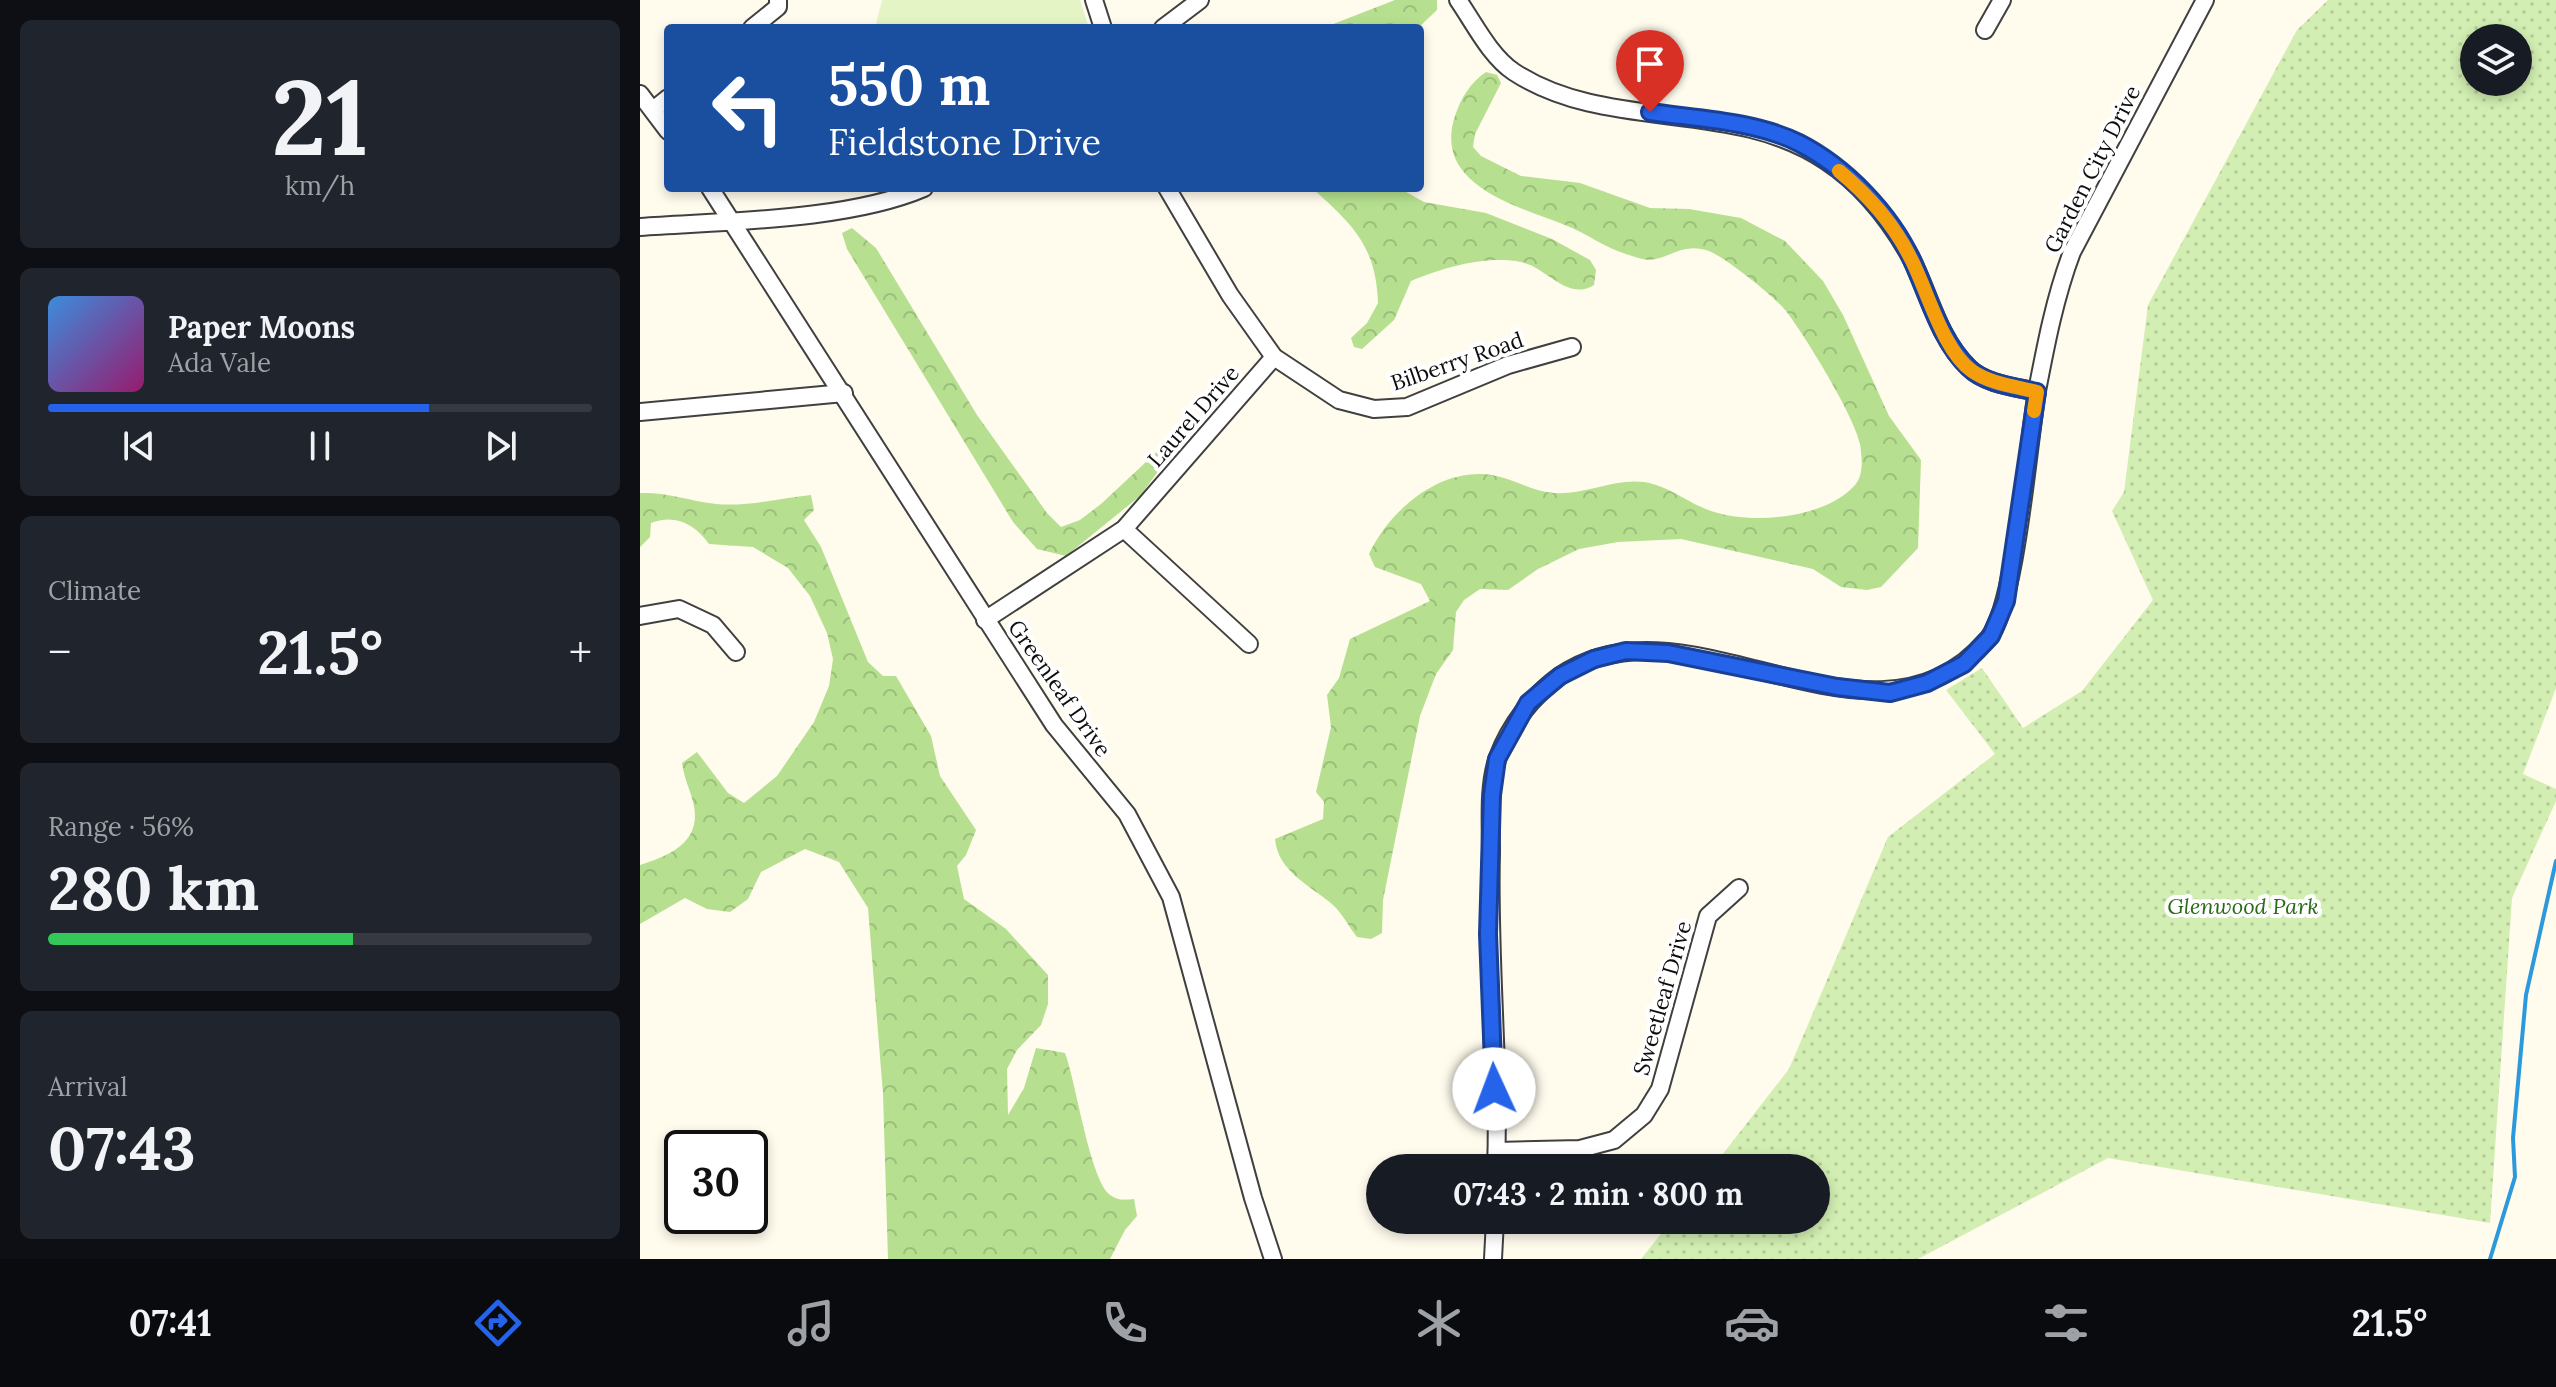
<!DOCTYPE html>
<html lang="en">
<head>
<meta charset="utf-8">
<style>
  body { margin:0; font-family:Lora,serif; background:#20242c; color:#f1f3f6; height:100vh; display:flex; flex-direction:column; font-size:30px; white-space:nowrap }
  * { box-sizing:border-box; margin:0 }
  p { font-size:26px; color:#9ea1a6 }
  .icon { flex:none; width:44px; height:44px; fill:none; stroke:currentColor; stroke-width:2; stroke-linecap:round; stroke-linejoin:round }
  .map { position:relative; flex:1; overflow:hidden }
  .panel { display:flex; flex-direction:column; gap:20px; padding:20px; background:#0d0f14; width:640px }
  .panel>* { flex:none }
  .banner { position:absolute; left:24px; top:24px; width:760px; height:168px; border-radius:8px; box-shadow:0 4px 12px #0003; background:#1a4fa0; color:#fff; overflow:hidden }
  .controls { position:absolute; left:1820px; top:24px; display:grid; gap:16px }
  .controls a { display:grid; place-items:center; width:72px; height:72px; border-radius:50%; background:#171b24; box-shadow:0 4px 12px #0003; font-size:40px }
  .speed { position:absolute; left:24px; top:1130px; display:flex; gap:16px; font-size:40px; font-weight:700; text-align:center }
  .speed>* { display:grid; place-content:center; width:104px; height:104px; border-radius:50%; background:#171b24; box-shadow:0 4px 12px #0003; line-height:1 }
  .speed .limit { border:4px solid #111; border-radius:12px; background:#fff; color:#111 }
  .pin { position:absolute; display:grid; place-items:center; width:68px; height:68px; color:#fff; margin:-82px -34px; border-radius:50% 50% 50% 0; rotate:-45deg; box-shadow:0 0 8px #0007 }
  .pin .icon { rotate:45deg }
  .me { position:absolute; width:88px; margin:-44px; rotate:358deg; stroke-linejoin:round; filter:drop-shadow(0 0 6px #0008) }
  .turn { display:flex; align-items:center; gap:28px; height:168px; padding:0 32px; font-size:36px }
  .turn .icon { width:104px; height:104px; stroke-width:2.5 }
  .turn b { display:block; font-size:56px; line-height:68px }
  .big { font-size:60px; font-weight:800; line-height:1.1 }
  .panel .widget { flex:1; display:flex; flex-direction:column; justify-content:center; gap:12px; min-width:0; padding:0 28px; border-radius:12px; background:#20242c }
  .panel .dial { align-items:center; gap:0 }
  .dial b { font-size:104px; line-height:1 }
  .song { display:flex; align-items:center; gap:24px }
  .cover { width:96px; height:96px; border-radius:12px; background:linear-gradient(135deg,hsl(210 70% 55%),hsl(320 70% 35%)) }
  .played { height:8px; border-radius:4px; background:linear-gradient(90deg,#2563eb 70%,#363941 70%) }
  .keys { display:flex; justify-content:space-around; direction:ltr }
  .heat { display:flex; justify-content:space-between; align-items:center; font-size:44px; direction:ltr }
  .charge { height:12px; border-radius:6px; background:linear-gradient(90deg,#34c759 56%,#363941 0) }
  .trip { position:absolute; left:726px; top:1154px; width:464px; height:80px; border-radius:40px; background:#171b24; box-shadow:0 4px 12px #0003; font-weight:800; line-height:80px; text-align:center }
  .dock { display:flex; height:128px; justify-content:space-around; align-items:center; background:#090b0e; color:#9ea1a6 }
  .dock .icon { width:56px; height:56px }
  .dock .current { color:#2563eb }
  .dock b { font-size:36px; color:#f1f3f6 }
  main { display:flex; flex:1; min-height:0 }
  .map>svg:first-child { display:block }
  .forest { fill:url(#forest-crowns) }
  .park { fill:url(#park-dots); fill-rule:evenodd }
  .pitch { fill:#e5f4c5 }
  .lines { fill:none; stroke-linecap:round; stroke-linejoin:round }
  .stream { stroke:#2b99db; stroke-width:4 }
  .minor-casing { stroke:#404040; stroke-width:20 }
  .minor { stroke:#fff; stroke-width:16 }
  .route-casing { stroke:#184099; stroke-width:20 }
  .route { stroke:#2563eb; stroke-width:14 }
  .slow { stroke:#f59e0b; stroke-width:14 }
  .labels { text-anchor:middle; stroke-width:8; stroke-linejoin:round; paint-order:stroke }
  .street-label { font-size:22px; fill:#0d0d0d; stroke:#fff }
  .park-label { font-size:22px; font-style:italic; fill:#2a6b17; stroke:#fff }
</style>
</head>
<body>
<main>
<section class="panel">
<div class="widget dial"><b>21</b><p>km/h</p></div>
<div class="widget">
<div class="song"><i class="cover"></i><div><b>Paper Moons</b><p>Ada Vale</p></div></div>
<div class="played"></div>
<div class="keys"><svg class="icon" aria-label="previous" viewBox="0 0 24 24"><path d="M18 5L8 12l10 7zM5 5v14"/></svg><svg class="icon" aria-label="pause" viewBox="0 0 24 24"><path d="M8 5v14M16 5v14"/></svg><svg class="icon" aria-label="next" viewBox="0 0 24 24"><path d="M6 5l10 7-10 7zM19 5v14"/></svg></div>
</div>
<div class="widget"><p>Climate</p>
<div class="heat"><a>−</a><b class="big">21.5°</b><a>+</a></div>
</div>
<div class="widget"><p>Range · 56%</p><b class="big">280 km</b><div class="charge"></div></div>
<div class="widget"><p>Arrival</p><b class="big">07:43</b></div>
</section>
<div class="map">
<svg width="1916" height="1259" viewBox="0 0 1916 1259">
  <defs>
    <pattern id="forest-crowns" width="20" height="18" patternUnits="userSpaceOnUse" patternTransform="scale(2)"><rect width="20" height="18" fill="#b6e090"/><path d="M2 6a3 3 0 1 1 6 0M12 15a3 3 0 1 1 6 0" fill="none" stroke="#9bbf7b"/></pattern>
    <pattern id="park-dots" width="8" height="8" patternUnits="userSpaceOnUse" patternTransform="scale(2)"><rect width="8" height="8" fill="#d2eeb2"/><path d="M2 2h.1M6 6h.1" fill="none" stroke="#b3cb98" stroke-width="1.8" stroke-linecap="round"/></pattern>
  </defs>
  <rect width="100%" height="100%" fill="#fffbed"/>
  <!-- forest -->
  <g class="forest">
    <polygon points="755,0 797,0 797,10 778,28 683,28"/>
    <path d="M846,72L857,75L861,83L835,134L833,147L841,156L881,176L940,183L1010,208L1049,209L1101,218L1145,241L1183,281L1203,315L1249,416L1281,460L1278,548L1241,587L1227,590L1201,587L1173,569L1041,539L978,542L939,549L898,569L868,590L840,589L824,600L816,612L813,650L796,674L780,716L743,900L742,933L731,939L717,937C709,927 702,913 693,905C670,885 638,872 635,839L683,819L684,802L676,792L691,727L687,695L699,678L710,639L790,601L781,584L735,567L729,554C749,512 794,472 843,474C868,475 889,491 914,493C944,495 975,478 1004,482C1029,486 1048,503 1071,511C1111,525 1185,519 1215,485C1224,475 1222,457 1220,444C1214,415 1165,336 1146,311C1134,296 1086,258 1069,251C1044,242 1030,258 1010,260C1003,260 992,256 986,254C965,248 946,233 925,225C877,206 792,185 815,116C821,98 830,83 846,72Z"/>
    <path d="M672,188H759L784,202L846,213L912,239L950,260L956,270L954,285C928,302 905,266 881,262C846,255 802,268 771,281L754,320L722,349L714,347L711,338L727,323L738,303C736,245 712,224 672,188Z"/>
    <polygon points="212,228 236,248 337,415 407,513 421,527 440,520 461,504 552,419 554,422 500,496 426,556 397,549 373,522 207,249 202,233"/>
    <path d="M0,493C27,492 50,501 76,504C108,507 140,498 171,495L174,510L164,520L181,547L228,662L243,676H256L291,736L300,776L336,830L326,855L317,866L324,899L366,929L408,975V1004L401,1025L377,1050L367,1069L368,1115L384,1088L396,1048L425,1053C436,1082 450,1180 470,1195C478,1201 485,1200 494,1199L497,1216L485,1230L470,1259H248L243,1094L228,908L199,862L165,849L121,872L108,899L90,912L67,909L45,898L0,924V865C28,856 61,843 54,806C51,791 44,779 42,763L57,752L88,793L104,803L137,776L174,722L189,686L193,659L187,633L170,596L148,568L113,547L69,544C56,525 35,513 11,523L10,537L0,547Z"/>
  </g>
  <!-- park -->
  <path class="park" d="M1688,0H1916V688L1883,774L1916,789V801L1872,898L1850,1223L1468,1158L1278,1259H1001L1032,1220H1176V1168H1072L1149,1069L1248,837L1355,754L1306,690L1342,668L1383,728L1442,691L1513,600L1472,511L1484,492L1508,305L1657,30ZM1834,38H1878V82H1834Z"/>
  <!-- pitch -->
  <polygon class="pitch" points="242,0 440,0 449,28 235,28"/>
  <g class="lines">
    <!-- stream -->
    <polyline class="stream" points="1850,1259 1875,1177 1873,1138 1886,995 1916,861"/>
    <!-- minor casing -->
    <g class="minor-casing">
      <g id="minor">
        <polyline points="454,0 463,28"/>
        <path d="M818,0C834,23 850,56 874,72C967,133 1094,98 1186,161C1221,184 1249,219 1270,256C1289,292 1298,339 1329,368C1345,384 1376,387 1397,392"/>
        <polyline points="112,28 138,7 138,0"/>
        <polyline points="523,28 560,0"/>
        <polyline points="1345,30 1362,0"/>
        <polyline points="0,94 28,131"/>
        <polyline points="13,110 28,98"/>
        <polyline points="70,188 414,725 487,814 531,897 613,1198 633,1259"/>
        <polyline points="527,188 590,295 634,357 699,400 734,409 767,407 868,365 932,347"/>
        <path d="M0,227C84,221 207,221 284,188"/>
        <polyline points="0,412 204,393"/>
        <polyline points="484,529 609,644"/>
        <polyline points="0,616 39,609 73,625 96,652"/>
        <polyline points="345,620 484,529 634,357"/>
        <polyline points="857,1151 940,1149 974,1140 1004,1115 1020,1089 1068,916 1099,888"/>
        <path d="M856,1168C860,1063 848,958 851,852C851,822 848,785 858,757C870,725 892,696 920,676C1049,587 1231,775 1348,639C1376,606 1388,443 1397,391C1406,344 1415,297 1432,252L1565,0"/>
        <polyline points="853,1259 855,1220"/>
      </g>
    </g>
    <!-- minor -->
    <use href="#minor" class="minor"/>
  </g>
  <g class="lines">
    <!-- route casing -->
    <g class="route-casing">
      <path id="route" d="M854,1089L848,934L852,795L857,759L888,703L920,676L954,659L986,651L1028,653L1197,687L1250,693L1287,683L1324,664L1351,636L1366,601L1397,392C1376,387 1345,384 1329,368C1300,340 1288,295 1272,260C1250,213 1206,167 1159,143C1115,121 1058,119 1010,112"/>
    </g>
    <!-- route -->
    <use href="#route" class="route"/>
    <!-- slow -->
    <path class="slow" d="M1199,171C1228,195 1253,223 1270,257C1287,288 1302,350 1332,371C1351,384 1375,386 1397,392L1394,411"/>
  </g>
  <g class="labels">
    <!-- street labels -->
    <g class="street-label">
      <text transform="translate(1452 169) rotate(-63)" y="8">Garden City Drive</text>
      <text transform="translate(817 361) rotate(-19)" y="8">Bilberry Road</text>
      <text transform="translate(553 416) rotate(-49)" y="8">Laurel Drive</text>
      <text transform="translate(420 688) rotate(55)" y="8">Greenleaf Drive</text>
      <text transform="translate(1022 998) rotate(-74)" y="8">Sweetleaf Drive</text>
    </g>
    <!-- park labels -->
    <g class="park-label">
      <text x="1603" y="914">Glenwood Park</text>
    </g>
  </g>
</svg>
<div class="controls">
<a><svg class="icon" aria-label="layers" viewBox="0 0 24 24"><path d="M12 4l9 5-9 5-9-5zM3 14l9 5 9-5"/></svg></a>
</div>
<div class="speed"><div class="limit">30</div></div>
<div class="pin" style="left:1010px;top:112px;background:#d93025"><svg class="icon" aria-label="arrive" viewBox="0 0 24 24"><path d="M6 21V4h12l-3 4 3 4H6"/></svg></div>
<svg class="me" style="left:854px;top:1089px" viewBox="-20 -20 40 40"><circle r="19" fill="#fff"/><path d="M0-13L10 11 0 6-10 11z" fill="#2563eb"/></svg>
<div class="trip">07:43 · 2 min · 800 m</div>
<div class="banner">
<div class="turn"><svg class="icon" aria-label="left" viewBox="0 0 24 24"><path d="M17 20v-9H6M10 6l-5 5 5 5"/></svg><div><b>550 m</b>Fieldstone Drive</div></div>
</div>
</div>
</main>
<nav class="dock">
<b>07:41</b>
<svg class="icon current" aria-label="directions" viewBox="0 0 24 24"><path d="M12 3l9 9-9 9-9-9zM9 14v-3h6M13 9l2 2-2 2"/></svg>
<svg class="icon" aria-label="music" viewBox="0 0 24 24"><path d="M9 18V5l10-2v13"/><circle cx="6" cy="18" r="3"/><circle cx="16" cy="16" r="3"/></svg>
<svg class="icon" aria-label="phone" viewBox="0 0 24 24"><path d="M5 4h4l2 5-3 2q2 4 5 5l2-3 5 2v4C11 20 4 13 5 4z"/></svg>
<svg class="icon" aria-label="climate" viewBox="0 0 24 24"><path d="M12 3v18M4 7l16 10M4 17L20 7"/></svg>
<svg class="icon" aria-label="car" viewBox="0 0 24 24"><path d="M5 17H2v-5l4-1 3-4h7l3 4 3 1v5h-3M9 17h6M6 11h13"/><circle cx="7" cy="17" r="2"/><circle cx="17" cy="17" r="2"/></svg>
<svg class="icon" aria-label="filters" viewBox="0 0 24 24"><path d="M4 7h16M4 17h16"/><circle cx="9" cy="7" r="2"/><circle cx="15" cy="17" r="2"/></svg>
<b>21.5°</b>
</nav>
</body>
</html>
